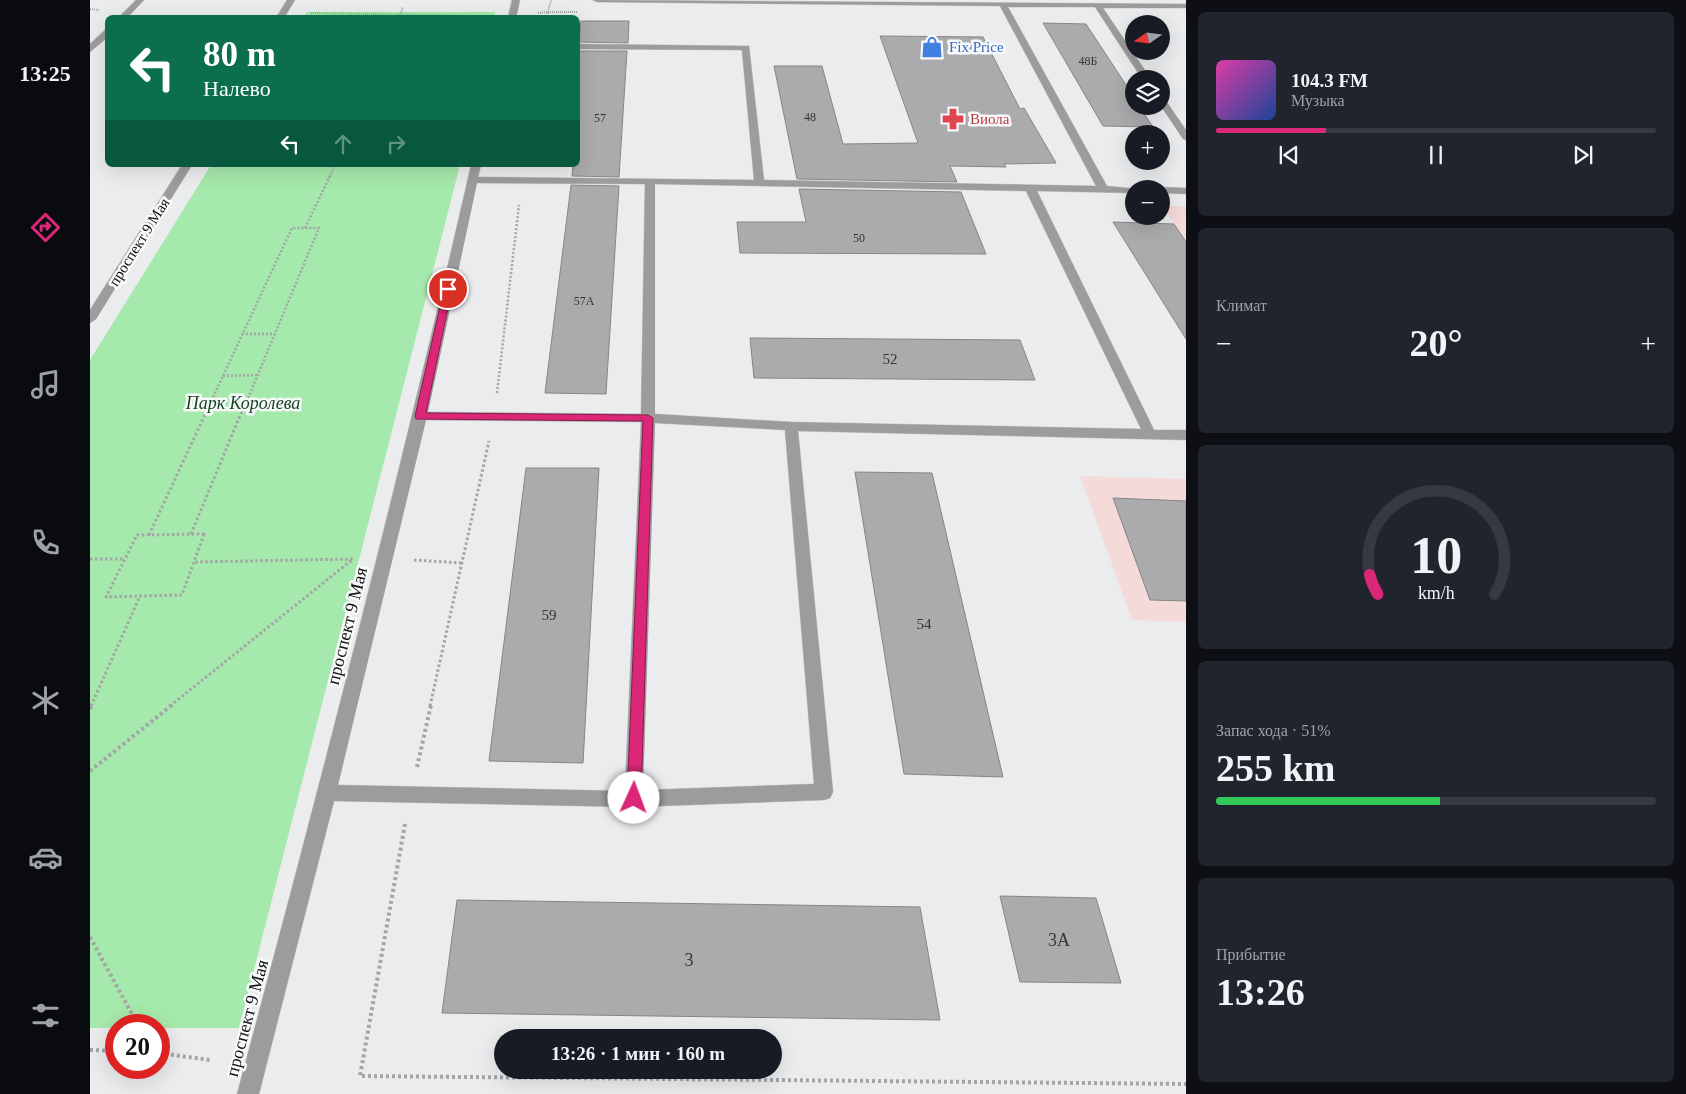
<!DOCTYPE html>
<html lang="ru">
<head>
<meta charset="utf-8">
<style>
  body { margin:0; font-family:"Times New Roman",serif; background:#20242c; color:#f1f3f6; height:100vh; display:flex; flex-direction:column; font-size:19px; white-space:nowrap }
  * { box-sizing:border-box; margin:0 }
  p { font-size:16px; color:#9ea1a6 }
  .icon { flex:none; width:28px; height:28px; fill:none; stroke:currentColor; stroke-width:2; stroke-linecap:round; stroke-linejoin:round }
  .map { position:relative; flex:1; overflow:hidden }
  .sheet { display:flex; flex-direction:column; gap:12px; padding:12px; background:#0d0f14; width:500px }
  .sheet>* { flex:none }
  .hud { position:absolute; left:15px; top:15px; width:475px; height:152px; border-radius:8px; box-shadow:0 5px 20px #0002; background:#0b6e4f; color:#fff; overflow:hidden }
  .needle { width:32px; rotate:256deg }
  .fabs { position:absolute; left:1035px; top:15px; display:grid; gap:10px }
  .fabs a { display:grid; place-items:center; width:45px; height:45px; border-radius:50%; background:#171b24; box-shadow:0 5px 20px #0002; font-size:25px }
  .speed { position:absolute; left:15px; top:1014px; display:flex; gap:10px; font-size:25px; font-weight:700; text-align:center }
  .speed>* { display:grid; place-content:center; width:65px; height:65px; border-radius:50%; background:#171b24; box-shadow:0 5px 20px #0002; line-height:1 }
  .speed .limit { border:8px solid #d22; background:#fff; color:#111 }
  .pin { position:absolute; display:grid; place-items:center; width:42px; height:42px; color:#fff; margin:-21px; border:2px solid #fff; border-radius:50%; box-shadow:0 1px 5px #0007 }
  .me { position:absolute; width:55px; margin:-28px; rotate:2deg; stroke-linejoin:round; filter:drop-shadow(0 0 4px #0008) }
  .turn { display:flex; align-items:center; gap:18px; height:105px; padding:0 15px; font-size:22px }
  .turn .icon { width:65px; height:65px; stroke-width:2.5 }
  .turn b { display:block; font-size:35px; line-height:42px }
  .lanes { display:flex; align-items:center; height:48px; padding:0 15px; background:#0003; justify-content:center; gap:25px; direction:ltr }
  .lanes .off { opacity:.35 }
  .big { font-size:38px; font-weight:600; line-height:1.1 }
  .sheet .card { flex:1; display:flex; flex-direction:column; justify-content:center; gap:8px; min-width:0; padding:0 18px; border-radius:8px; background:#20242c }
  .sheet .dial { align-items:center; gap:0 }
  .dial svg { height:130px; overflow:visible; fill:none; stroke:#363941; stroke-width:7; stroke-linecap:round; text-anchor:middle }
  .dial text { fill:#f1f3f6; stroke:none }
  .song { display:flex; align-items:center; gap:15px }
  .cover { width:60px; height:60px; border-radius:8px; background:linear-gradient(135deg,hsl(320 70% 55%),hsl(220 70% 35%)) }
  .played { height:5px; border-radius:2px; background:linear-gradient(90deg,#db2777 25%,#363941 25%) }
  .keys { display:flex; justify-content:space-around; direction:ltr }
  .heat { display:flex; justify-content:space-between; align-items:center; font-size:28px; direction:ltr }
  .charge { height:8px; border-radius:4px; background:linear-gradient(90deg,#34c759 51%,#363941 0) }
  .trip { position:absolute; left:404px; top:1029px; width:288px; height:50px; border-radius:25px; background:#171b24; box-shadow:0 5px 20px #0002; font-weight:600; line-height:50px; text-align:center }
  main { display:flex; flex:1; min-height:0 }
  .menu { display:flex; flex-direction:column; width:90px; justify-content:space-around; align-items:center; background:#090b0e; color:#9ea1a6 }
  .menu .icon { width:35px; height:35px }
  .menu .active { color:#db2777 }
  .menu b { font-size:22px; color:#f1f3f6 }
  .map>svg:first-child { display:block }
  .commercial { fill:#f5dada }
  .green { fill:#a6e9ac }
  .building { fill:#abaaad; stroke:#868587 }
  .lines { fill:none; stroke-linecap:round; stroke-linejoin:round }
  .minor-casing { stroke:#c7c9ca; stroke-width:1 }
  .path-far3 { stroke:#a3a5a6; stroke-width:2; stroke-dasharray:1 1; stroke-linecap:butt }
  .path-far2 { stroke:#a3a5a6; stroke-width:2.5; stroke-dasharray:2 2; stroke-linecap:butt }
  .path-far1 { stroke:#a3a5a6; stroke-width:3; stroke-dasharray:2.5 2.5; stroke-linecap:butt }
  .path { stroke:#a3a5a6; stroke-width:4; stroke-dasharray:3 3; stroke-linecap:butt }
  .minor { fill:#9d9b9b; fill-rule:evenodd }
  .route { fill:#db2777; stroke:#8e194d }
  .labels { text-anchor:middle; stroke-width:5; stroke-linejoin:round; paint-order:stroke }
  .far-number-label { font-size:12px; fill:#353636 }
  .far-shop-label { font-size:15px; fill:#366cbe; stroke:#f7f9fb; text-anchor:start }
  .far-health-label { font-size:15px; fill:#be3a42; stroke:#f7f9fb; text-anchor:start }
  .far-street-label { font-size:15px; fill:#0e0f0f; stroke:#f7f9fb }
  .number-label { font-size:15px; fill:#353636 }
  .park-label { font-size:18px; font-style:italic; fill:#15461e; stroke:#f7f9fb }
  .street-label { font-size:18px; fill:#0e0f0f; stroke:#f7f9fb }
  .near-number-label { font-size:18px; fill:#353636 }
</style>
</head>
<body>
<main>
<nav class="menu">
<b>13:25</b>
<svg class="icon active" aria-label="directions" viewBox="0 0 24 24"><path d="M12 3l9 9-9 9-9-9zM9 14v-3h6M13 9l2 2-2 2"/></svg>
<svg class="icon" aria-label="music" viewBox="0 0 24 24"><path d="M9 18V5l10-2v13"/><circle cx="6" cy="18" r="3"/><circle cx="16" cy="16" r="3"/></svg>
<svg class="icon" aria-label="phone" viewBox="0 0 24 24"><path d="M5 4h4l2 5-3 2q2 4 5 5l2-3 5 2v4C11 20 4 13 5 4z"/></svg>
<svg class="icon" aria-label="climate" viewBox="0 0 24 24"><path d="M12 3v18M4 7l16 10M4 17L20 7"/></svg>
<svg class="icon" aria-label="car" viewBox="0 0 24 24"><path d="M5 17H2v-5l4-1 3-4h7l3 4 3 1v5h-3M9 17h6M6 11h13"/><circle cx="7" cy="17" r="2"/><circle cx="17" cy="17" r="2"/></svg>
<svg class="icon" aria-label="filters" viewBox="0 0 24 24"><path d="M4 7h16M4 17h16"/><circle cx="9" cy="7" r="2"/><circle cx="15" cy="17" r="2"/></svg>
</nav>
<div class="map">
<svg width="1096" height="1094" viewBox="0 0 1096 1094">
  <rect width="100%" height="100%" fill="#eaecee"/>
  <!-- commercial -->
  <g class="commercial">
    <polygon points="1072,206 1096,206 1096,242"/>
    <polygon points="990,476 1096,479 1096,622 1042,620"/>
  </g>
  <!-- green -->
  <g class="green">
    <polygon points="217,12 405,12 404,18 214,17"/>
    <polygon points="121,165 366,165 369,169 149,1028 69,1028 69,1025 26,1025 26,1028 0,1028 0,360"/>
  </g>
  <!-- building -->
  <g class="building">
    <polygon points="491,21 539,21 538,43 489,42"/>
    <polygon points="953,23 996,24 1044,97 1044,106 1049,106 1063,127 1013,126"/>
    <polygon points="790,36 893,37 930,109 934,108 966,163 914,164 916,167 860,166 867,182 707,179 684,66 732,66 753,144 828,143"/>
    <polygon points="489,51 537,51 529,177 482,176 483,165 488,165"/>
    <polygon points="481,185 529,186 516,394 455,393"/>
    <polygon points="709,189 871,192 896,254 650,253 647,222 716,222"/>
    <polygon points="1023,222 1084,224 1096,242 1096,339"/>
    <polygon points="660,338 930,340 945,380 664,378"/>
    <polygon points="436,468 509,468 493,763 399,761"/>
    <polygon points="765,472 842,473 913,777 814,774"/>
    <polygon points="1023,498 1096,501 1096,601 1060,600"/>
    <polygon points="910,896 1006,898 1031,983 930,982"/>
    <polygon points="367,900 830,907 850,1020 352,1013"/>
  </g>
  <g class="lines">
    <!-- minor casing -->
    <g class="minor-casing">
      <g id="minor">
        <polygon points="46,0 54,0 37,18 28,18"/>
        <polygon points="197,0 205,0 194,18 186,18"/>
        <polygon points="422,0 430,0 426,18 418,18"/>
        <path d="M503,0L1096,4V8H1013L1061,79H1052L1005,7H918L1017,186L1048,189H1044V193L947,191L1064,430H1096V440L708,431L743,792L740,798L734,800L544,807L244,801L169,1094H147C230,786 310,476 381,165H391L388,177L664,180L652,50L488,49V44L659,46L674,180L1006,186L910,6L507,2ZM387,183L555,184L551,414L338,412ZM565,184L936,191L1051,429L701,422L565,414ZM336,420L551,422L535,791L248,785ZM565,423L695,430L724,784L553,790Z"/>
        <polygon points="15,30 18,30 18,37 0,52 0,44"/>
        <polygon points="1071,97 1074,98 1096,130 1096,140 1093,139 1071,106"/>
        <polygon points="92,165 102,165 6,319 0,323 0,310"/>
        <polygon points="1071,187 1096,188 1096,194 1071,193 1071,189 1067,189"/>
      </g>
    </g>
    <!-- path-far3 -->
    <g class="path-far3">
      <polyline points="0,9 9,10"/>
      <polyline points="221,13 397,16"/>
      <polyline points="448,13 458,12 461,0"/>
      <polyline points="309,18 313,7"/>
      <polyline points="458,18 458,12 488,12"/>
      <polyline points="239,178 245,165"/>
    </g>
    <!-- path-far2 -->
    <g class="path-far2">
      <polyline points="215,228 240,176"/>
      <polyline points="152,334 185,334"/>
      <polyline points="133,376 167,375"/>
      <polyline points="407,393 429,205"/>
      <polyline points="118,408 202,228 229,228 154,408"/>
    </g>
    <!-- path-far1 -->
    <g class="path-far1">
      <polyline points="101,534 154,406"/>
      <polygon points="114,534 92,595 16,597 47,535"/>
      <polyline points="59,535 119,406"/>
      <polyline points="0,559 35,559"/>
      <polyline points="324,560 372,563"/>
      <polyline points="1,706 50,596"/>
      <polyline points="80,706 263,559 104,562"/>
      <polyline points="340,706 399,441"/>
    </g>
    <!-- path -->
    <g class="path">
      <polyline points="0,709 2,705"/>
      <polyline points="327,767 341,705"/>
      <polyline points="0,771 82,705"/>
      <polyline points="315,824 270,1076 1096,1084"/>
      <polyline points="0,937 48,1025"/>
      <polyline points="0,1050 26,1051"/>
      <polyline points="69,1053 120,1060"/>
    </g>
    <!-- minor -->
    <use href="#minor" class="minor"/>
  </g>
  <!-- route -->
  <polygon class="route" points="358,286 362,289 336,413 558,415 563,418 551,798 549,803 544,805 539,803 537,798 553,421 326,419 325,416 354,289"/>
  <!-- icons -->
  <defs>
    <g id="shop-bare" transform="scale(1.725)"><path d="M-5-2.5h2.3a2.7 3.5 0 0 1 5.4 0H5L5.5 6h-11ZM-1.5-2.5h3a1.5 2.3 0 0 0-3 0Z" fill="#3f7fe0" stroke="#f7f9fb" stroke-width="2.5" paint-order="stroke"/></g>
    <g id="pharmacy-bare" transform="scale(1.725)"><path d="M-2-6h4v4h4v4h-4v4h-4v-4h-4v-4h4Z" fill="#e0444e" stroke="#f7f9fb" stroke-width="2.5" paint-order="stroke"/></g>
  </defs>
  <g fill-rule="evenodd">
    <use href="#shop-bare" x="842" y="47"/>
    <use href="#pharmacy-bare" x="863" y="119"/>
  </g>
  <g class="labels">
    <!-- far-number labels -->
    <g class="far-number-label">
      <text x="998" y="65">48Б</text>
      <text x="720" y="121">48</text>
      <text x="510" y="122">57</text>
      <text x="769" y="242">50</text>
      <text x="494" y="305">57А</text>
    </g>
    <!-- far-shop labels -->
    <g class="far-shop-label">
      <text x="859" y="52">Fix Price</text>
    </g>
    <!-- far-health labels -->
    <g class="far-health-label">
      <text x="880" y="124">Виола</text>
    </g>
    <!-- far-street labels -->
    <g class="far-street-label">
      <text transform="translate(49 242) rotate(-58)" y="5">проспект 9 Мая</text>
    </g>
    <!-- number labels -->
    <g class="number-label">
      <text x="800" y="364">52</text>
      <text x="459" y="620">59</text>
      <text x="834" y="629">54</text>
    </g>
    <!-- park labels -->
    <g class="park-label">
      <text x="153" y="409">Парк Королева</text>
    </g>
    <!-- street labels -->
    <g class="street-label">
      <text transform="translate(257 626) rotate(-76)" y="6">проспект 9 Мая</text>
      <text transform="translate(157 1018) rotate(-75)" y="6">проспект 9 Мая</text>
    </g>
    <!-- near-number labels -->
    <g class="near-number-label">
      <text x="969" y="946">3А</text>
      <text x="599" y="966">3</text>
    </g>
  </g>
</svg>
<div class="fabs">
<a><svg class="needle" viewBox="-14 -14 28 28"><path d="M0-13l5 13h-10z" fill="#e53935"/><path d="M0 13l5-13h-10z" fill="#9ea1a6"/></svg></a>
<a><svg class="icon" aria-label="layers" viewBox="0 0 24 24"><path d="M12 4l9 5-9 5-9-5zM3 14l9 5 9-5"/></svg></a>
<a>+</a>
<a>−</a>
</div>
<div class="speed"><div class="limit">20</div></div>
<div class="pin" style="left:358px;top:289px;background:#d93025"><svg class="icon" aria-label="arrive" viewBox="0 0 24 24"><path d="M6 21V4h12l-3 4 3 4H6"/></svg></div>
<svg class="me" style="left:544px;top:798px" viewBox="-20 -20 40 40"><circle r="19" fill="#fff"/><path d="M0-13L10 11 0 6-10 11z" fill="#db2777"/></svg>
<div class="trip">13:26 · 1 мин · 160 m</div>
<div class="hud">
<div class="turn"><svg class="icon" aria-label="left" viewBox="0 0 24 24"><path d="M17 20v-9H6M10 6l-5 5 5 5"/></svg><div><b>80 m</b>Налево</div></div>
<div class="lanes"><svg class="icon" aria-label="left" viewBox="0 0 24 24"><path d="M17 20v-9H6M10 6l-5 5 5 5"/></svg><svg class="icon off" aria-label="ahead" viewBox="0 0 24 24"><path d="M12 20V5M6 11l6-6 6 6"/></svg><svg class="icon off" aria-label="right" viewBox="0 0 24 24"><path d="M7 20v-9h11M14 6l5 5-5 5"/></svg></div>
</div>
</div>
<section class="sheet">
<div class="card">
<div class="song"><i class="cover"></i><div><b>104.3 FM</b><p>Музыка</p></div></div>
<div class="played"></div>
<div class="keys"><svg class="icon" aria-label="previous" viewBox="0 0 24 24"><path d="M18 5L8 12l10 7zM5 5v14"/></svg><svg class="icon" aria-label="pause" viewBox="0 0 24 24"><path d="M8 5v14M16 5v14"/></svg><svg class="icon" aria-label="next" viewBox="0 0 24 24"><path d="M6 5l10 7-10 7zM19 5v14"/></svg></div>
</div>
<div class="card"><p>Климат</p>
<div class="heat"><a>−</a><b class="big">20°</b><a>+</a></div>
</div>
<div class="card dial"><svg viewBox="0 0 100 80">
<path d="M14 69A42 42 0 1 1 86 69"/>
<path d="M14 69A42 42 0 0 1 9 57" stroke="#db2777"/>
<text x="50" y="56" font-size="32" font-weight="700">10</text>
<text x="50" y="72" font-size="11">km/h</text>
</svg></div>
<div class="card"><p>Запас хода · 51%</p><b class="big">255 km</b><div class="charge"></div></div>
<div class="card"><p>Прибытие</p><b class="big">13:26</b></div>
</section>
</main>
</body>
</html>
